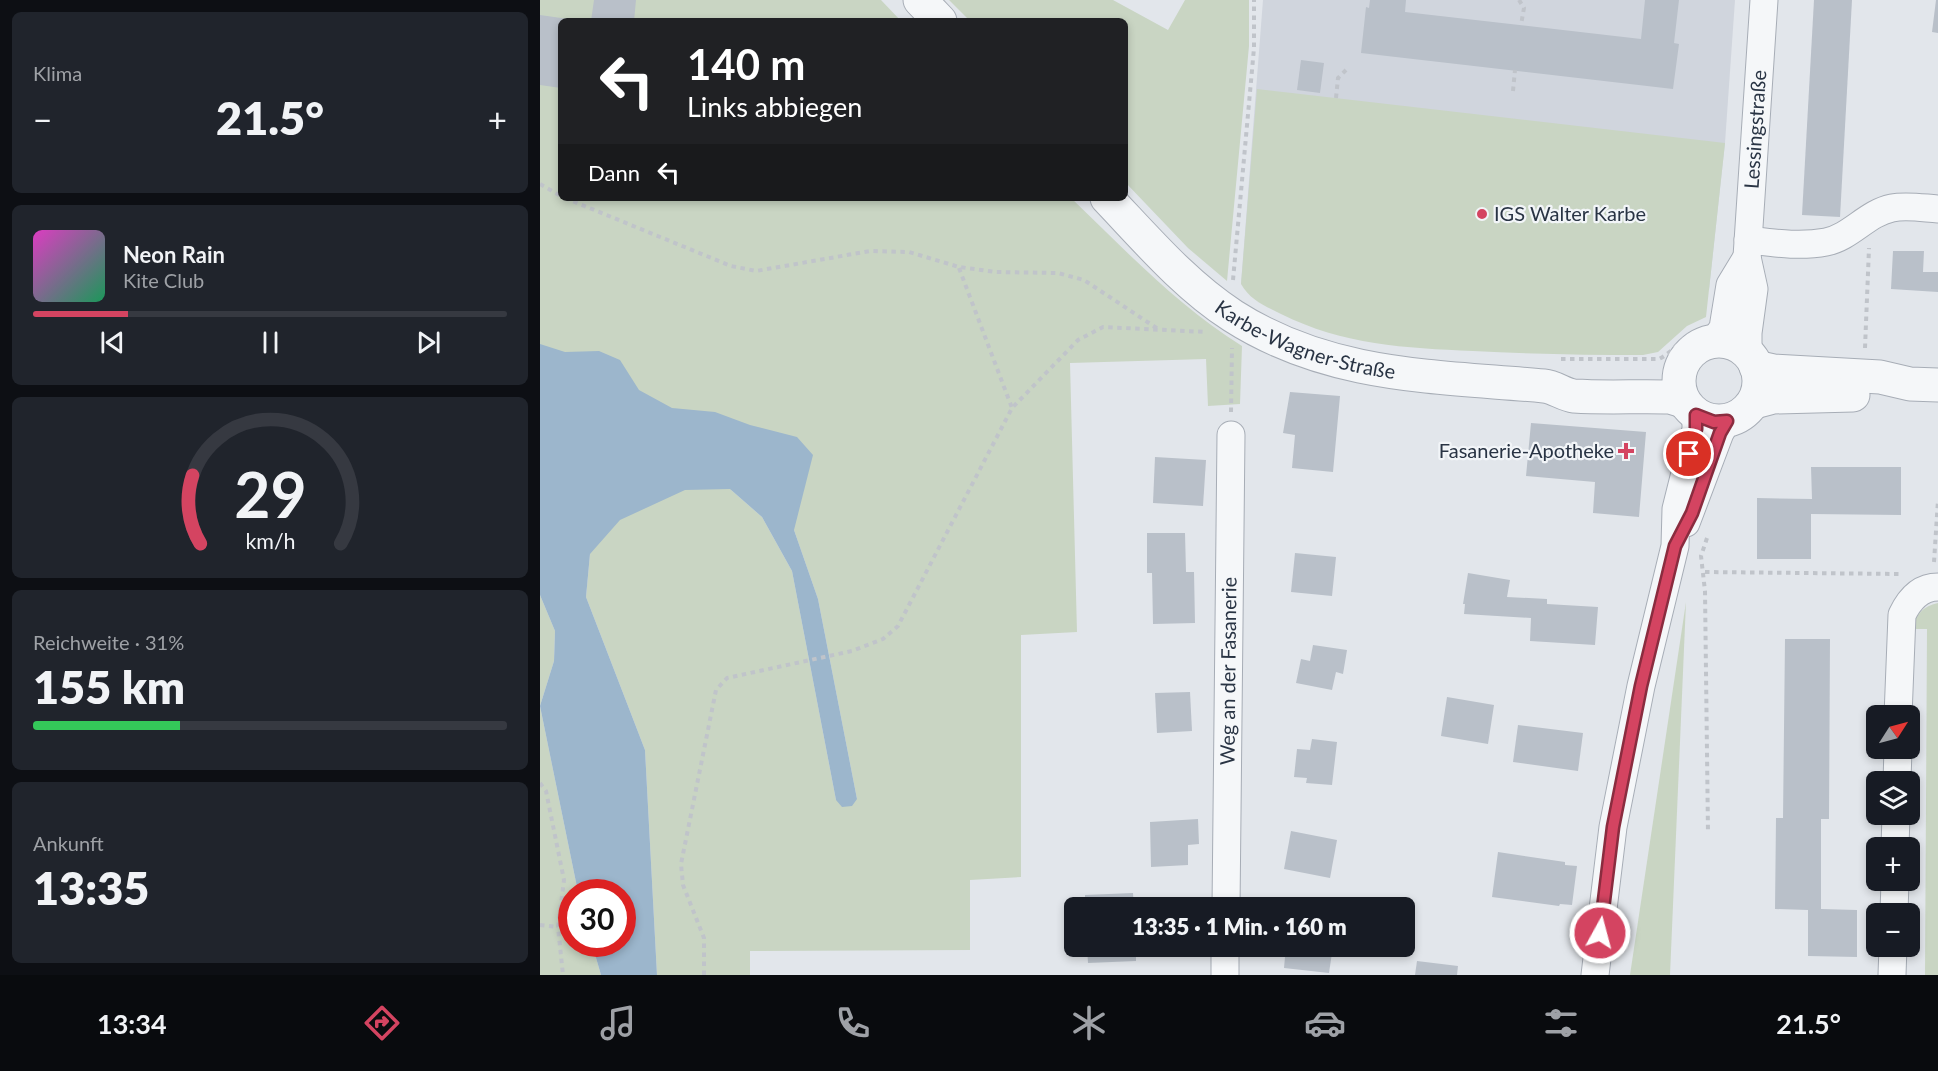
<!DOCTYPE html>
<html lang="de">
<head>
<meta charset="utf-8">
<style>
  body { margin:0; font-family:Lato,sans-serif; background:#20242c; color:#f1f3f6; height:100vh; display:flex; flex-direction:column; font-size:22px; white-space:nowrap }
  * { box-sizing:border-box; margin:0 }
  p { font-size:20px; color:#9ea1a6 }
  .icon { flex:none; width:33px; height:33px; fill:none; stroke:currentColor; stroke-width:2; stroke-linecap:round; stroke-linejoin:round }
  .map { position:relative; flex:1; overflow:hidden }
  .panel { display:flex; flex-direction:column; gap:12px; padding:12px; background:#0d0f14; width:540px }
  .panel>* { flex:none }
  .top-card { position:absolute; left:18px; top:18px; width:570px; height:183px; border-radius:9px; box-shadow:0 3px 9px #0003; background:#202124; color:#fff; overflow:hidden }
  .needle { width:39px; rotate:54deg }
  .tools { position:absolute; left:1326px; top:705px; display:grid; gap:12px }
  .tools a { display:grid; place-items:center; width:54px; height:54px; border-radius:9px; background:#171b24; box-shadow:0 3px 9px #0003; font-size:30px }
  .speed { position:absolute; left:18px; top:879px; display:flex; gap:12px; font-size:30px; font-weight:700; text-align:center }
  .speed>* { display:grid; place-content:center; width:78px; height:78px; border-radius:50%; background:#171b24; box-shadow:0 3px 9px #0003; line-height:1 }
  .speed .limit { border:9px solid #d22; background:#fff; color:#111 }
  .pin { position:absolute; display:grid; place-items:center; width:51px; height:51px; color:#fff; margin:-26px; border:3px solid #fff; border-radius:50%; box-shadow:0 2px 6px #0007 }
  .me { position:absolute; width:66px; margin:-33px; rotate:7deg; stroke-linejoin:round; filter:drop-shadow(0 0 4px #0008) }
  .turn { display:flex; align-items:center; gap:21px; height:126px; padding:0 30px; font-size:27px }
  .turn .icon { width:78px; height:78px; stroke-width:2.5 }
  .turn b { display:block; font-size:42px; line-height:51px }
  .then { display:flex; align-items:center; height:57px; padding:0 30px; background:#0003; gap:12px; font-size:22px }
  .big { font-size:45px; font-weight:800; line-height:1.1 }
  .panel .card { flex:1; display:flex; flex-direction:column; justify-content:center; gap:9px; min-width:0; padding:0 21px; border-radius:9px; background:#20242c }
  .panel .dial { align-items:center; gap:0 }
  .dial svg { height:156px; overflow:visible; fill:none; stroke:#363941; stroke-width:7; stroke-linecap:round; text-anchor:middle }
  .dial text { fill:#f1f3f6; stroke:none }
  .song { display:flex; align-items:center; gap:18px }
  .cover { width:72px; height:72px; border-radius:9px; background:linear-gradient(135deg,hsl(310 70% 55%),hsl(150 70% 35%)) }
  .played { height:6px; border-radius:3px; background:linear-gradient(90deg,#d44461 20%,#363941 20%) }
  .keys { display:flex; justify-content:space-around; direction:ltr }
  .heat { display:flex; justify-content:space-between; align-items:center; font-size:33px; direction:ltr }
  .charge { height:9px; border-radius:4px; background:linear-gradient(90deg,#34c759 31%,#363941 0) }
  .trip { position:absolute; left:524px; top:897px; width:351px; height:60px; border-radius:9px; background:#171b24; box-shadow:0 3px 9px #0003; font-weight:800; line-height:60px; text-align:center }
  .tabs { display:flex; height:96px; justify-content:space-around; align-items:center; background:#090b0e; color:#9ea1a6 }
  .tabs .icon { width:42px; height:42px }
  .tabs .selected { color:#d44461 }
  .tabs b { font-size:27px; color:#f1f3f6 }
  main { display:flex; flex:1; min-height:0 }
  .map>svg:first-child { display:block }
  .built { fill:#d0d5dd }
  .green { fill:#c9d5c3; fill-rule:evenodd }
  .water { fill:#9cb6cc }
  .building { fill:#b9c0c9 }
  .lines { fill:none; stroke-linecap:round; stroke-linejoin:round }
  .minor-casing { stroke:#a7adb6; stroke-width:29 }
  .tertiary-casing { stroke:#a7adb6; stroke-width:35 }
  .path { stroke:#c0c4ca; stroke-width:4; stroke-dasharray:4.5 4.5; stroke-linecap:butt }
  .minor { stroke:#f5f7f9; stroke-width:27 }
  .tertiary { stroke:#f5f7f9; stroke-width:33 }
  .route-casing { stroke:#8a2c3f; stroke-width:15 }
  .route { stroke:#d44461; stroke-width:10 }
  .poi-dot { fill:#d44461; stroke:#f2f5f8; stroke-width:2 }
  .labels { text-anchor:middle; stroke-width:4.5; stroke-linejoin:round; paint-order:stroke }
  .street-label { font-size:20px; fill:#293444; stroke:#f2f5f8 }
  .poi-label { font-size:20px; fill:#293444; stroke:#f2f5f8; text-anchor:start }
</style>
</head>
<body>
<main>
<section class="panel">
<div class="card"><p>Klima</p>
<div class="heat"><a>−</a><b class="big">21.5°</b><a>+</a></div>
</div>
<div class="card">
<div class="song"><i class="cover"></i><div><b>Neon Rain</b><p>Kite Club</p></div></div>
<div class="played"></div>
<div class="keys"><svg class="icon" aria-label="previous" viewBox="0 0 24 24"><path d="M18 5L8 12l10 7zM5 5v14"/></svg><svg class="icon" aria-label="pause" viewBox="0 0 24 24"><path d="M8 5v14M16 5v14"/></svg><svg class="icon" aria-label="next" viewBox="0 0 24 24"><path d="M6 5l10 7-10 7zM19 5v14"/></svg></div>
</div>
<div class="card dial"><svg viewBox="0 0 100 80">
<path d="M14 69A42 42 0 1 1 86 69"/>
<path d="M14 69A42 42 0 0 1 10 34" stroke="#d44461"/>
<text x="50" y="56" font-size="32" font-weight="700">29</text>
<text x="50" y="72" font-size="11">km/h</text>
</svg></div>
<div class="card"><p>Reichweite · 31%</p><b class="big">155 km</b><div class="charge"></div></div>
<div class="card"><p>Ankunft</p><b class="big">13:35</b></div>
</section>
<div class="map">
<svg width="1398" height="975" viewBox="0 0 1398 975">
  <rect width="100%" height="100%" fill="#e2e6eb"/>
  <!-- built -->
  <polygon class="built" points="723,0 1195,0 1185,143 1169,290 701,284"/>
  <!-- green -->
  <g class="green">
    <path d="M0,0H341L361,21H21V198H531C586,251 638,306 702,346L700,404L668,406L666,359L530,363L537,632L481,635V877L430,880V950L210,951V975H117L105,750L46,597L50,554L0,377ZM190,489L254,530L278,599L317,799L296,800L252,571L222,517Z"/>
    <polygon points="409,0 573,0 628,30 645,0 709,0 709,46 687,281 648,248 585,182 585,21 430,21"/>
    <path d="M717,89L1185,143L1166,317L1147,326L1118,352L1103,355C1046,355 990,354 933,351C865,348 803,345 741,314C725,306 710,300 701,284Z"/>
    <polygon points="0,595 15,631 14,661 0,706 38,892 32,892 32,944 52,944 61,975 0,975"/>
    <polygon points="1146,602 1130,975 1090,975"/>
    <path d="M1398,603V975H1385L1387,629H1369C1377,616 1382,606 1398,603Z"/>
  </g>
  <!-- water -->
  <polygon class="water" points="0,344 25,352 59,351 80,360 99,390 132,408 175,412 210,425 257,437 273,455 254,530 278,599 317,799 312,806 302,807 296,800 252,571 222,517 190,489 145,490 80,520 50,554 46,597 105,750 117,975 61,975 52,944 82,944 82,892 38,892 0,706 14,661 15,631 0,595"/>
  <!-- building -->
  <g class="building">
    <polygon points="54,0 96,0 94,21 51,21"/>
    <polygon points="830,0 866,0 865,12 1101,39 1105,0 1139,0 1134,43 1139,44 1133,89 821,53 826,7 829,8"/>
    <polygon points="1274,0 1312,0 1300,217 1262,215"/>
    <polygon points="1396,0 1398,0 1398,33 1392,32"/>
    <polygon points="0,15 35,20 21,21 21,88 0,85"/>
    <polygon points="761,60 784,63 780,93 757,90"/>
    <polygon points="1353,251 1384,251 1383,272 1398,272 1398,292 1351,289"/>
    <polygon points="750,392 800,396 793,472 752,468 755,435 743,433"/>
    <polygon points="991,423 1106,432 1099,517 1053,513 1055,482 986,476"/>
    <polygon points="615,457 666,460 663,506 613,503"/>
    <polygon points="1271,467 1361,467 1361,515 1271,514 1271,559 1217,559 1217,498 1272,499"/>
    <polygon points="607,533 645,533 646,572 654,572 655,623 613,624 612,573 607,573"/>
    <polygon points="755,553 796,557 792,596 751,592"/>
    <polygon points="928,573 970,580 967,597 1007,599 1007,604 1058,607 1055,645 990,641 991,618 924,614 925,604 923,604"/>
    <polygon points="1245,639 1290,639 1289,819 1281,819 1281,909 1317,910 1317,957 1268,956 1268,910 1235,909 1236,818 1243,818"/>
    <polygon points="773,645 807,650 803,674 796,672 792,690 756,683 761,659 770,661"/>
    <polygon points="650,692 652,731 617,733 615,693"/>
    <polygon points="907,697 954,705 948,744 901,736"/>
    <polygon points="978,725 1043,733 1038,771 973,762"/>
    <polygon points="772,739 797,742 792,785 766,783 767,778 754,777 757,749 770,750"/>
    <polygon points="658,819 659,844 648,845 648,865 611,867 610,822"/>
    <polygon points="751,831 797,840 790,878 744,869"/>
    <polygon points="958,852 1025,862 1025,865 1037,866 1032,905 1020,904 1019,906 952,897"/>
    <polygon points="593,893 594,908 545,908 545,895"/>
    <polygon points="547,946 596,946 596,961 548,963"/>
    <polygon points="746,946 793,946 789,973 744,968"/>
    <polygon points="877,961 918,966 917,975 875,975"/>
  </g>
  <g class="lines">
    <!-- minor casing -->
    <g class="minor-casing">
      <g id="minor">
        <path d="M1208,240C1234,243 1260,247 1286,242C1311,237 1327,213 1352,208C1366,205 1383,208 1398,209"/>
        <polyline points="1174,341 1183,328 1190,285 1207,257"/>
        <path id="s1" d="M1208,354V333L1214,289L1207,257L1224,0"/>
        <polyline points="1146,523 1180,433 1187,421"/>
        <path d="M1358,716L1362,615C1369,600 1380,587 1398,587"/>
        <polyline points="1357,782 1358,748"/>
        <polyline points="1355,848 1356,814"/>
        <path id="s2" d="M686,908L691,435"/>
        <polyline points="1354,914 1355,880"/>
        <polyline points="685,975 685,946"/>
        <polyline points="1055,975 1073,827 1101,686 1135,546 1136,509 1156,429 1156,415"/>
        <polyline points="1352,975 1353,946"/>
      </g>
    </g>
    <!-- tertiary casing -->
    <g class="tertiary-casing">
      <g id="tertiary">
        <polyline points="380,0 400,21"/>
        <path id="s3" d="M567,198C606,239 645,285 693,316C790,378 895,376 1004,386C1015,387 1024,395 1034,396C1066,398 1098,396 1130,397L1143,401"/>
        <circle cx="1179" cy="381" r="40"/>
        <polyline points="1216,367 1234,371 1340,377 1370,384 1398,385"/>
        <polyline points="1214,402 1233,397 1313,395"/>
      </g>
    </g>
    <!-- path -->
    <g class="path">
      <polyline points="979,0 984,8 981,25"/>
      <polyline points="973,91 975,70"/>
      <polyline points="796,98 798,78 806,70"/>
      <polyline points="0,184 21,196"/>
      <polyline points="25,198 191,266 216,271 330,251 369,252 419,267 456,272 518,273 544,280 618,329"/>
      <polyline points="419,268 472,408"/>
      <polyline points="693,280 714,48 714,0"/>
      <polyline points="1325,348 1329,248"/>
      <path d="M1021,359H1119C1131,353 1138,343 1149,335"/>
      <polyline points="691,412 692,348"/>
      <polyline points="1167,538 1161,556 1165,591 1168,833"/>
      <polyline points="1394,562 1398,500"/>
      <polyline points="1165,572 1361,574"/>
      <polyline points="0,783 6,791 24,880 18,927 23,975"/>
      <polyline points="0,925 18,927"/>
      <polyline points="164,975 164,938 143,885 141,864 176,690 187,678 312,651 343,639 358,626 472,408 538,340 563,327 666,332"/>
    </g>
    <!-- minor -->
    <use href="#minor" class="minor"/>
    <!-- tertiary -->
    <use href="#tertiary" class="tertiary"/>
  </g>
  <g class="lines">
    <!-- route casing -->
    <g class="route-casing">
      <polyline id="route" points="1060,933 1073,827 1101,686 1135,546 1152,513 1180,433 1187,421 1174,422 1156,415 1156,429 1149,454"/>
    </g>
    <!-- route -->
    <use href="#route" class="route"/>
  </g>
  <!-- markers -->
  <g class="poi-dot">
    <circle cx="942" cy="214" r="6"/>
    <path d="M1083 442h6v6h6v6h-6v6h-6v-6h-6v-6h6z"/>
  </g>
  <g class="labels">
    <!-- street labels -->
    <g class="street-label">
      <text dy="7" stroke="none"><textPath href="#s1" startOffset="226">Lessingstraße</textPath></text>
      <text dy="7" stroke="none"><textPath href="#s3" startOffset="250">Karbe-Wagner-Straße</textPath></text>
      <text dy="7" stroke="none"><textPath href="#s2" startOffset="237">Weg an der Fasanerie</textPath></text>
    </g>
    <!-- poi labels -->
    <g class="poi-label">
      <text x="954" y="221">IGS Walter Karbe</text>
      <text x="1074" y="458" text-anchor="end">Fasanerie-Apotheke</text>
    </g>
  </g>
</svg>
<div class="tools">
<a><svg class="needle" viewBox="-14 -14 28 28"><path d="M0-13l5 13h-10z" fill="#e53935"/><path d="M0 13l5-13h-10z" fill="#9ea1a6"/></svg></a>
<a><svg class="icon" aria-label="layers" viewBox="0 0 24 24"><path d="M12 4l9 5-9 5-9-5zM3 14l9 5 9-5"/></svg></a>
<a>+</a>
<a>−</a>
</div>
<div class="speed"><div class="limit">30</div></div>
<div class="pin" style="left:1149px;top:454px;background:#d93025"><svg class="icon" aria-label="arrive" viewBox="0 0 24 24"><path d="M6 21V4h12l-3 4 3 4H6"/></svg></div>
<svg class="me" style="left:1060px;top:933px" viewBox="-20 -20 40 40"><circle r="17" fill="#d44461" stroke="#fff" stroke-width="3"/><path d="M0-11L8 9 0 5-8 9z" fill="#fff"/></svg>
<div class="trip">13:35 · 1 Min. · 160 m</div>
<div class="top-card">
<div class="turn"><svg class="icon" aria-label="left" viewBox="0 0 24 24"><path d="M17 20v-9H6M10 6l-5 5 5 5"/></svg><div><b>140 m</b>Links abbiegen</div></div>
<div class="then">Dann<svg class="icon" aria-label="left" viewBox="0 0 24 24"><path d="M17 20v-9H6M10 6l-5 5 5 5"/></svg></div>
</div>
</div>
</main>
<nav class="tabs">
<b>13:34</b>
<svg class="icon selected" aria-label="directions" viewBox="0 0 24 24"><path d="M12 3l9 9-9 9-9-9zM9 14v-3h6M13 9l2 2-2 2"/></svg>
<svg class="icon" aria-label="music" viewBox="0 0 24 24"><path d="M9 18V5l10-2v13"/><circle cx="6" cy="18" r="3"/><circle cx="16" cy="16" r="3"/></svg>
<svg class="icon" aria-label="phone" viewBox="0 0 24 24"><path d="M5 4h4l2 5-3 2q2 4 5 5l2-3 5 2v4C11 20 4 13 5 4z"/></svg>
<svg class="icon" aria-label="climate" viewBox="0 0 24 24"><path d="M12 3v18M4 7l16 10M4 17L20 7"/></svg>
<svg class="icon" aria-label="car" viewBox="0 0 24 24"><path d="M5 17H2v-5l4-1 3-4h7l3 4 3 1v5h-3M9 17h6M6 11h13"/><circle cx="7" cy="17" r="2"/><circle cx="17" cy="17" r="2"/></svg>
<svg class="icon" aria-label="filters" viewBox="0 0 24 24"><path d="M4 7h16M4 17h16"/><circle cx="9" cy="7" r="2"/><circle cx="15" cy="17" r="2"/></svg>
<b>21.5°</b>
</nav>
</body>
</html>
